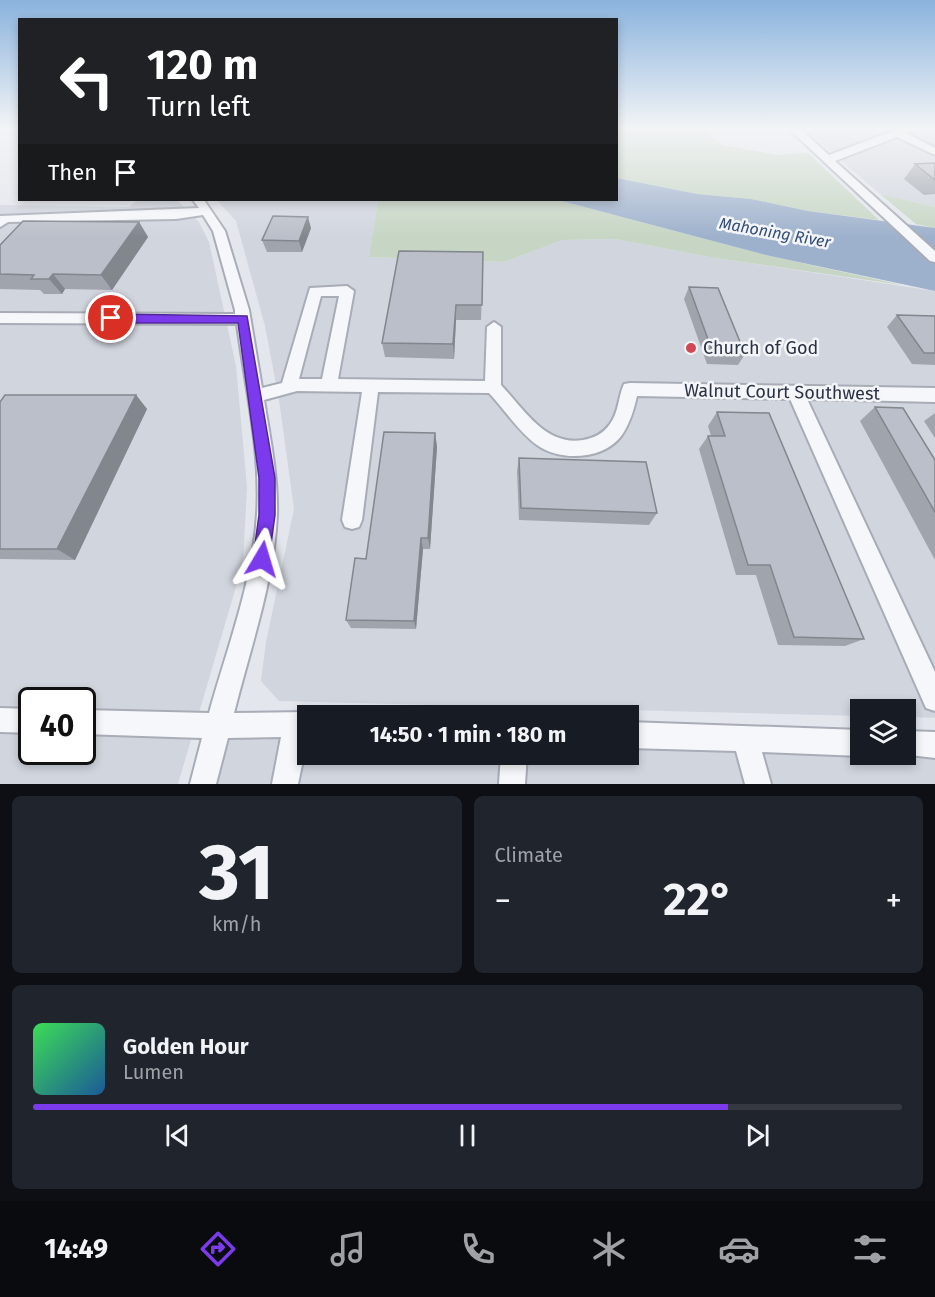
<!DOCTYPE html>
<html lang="en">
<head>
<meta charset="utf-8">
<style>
  body { margin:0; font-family:"Fira Sans",sans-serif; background:#20242c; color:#f1f3f6; height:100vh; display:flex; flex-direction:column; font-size:22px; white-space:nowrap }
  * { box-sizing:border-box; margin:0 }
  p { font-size:20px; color:#9ea1a6 }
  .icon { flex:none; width:33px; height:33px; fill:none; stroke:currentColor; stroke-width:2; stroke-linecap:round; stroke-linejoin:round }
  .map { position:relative; height:784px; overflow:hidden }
  .drawer { display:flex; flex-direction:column; gap:12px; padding:12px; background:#0d0f14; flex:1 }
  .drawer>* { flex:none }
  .top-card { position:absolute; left:18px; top:18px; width:600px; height:183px; border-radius:0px; box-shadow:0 3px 9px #0003; background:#202124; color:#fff; overflow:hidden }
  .fabs { position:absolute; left:850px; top:699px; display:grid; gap:12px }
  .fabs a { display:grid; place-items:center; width:66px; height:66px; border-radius:0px; background:#171b24; box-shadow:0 3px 9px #0003; font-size:30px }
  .speed { position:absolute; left:18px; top:687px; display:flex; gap:12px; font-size:30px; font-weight:700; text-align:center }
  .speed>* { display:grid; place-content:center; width:78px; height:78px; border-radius:50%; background:#171b24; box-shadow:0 3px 9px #0003; line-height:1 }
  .speed .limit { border:3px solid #111; border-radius:9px; background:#fff; color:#111 }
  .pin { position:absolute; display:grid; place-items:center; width:51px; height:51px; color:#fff; margin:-26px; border:3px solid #fff; border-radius:50%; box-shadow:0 2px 6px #0007 }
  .me { position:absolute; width:66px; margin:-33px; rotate:7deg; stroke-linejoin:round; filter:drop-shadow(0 0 4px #0008) }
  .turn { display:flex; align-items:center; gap:21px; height:126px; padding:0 30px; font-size:27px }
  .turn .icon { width:78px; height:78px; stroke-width:2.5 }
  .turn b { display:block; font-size:42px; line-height:51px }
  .then { display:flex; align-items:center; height:57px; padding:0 30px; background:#0003; gap:12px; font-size:22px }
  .big { font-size:45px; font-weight:700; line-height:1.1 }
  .drawer .tile { flex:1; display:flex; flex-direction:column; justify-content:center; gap:9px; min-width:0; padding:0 21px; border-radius:9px; background:#20242c }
  .drawer .dial { align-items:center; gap:0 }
  .dial b { font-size:78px; line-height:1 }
  .song { display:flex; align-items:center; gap:18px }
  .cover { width:72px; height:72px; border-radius:9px; background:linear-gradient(135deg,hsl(130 70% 55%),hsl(210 70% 35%)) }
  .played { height:6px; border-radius:3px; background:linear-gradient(90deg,#7c3aed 80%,#363941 80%) }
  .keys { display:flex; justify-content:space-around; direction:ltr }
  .heat { display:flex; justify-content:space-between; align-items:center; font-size:33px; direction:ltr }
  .drawer .tiles { flex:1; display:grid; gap:12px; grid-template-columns:1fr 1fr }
  .tile:last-child { grid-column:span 2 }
  .trip { position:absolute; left:297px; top:705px; width:342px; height:60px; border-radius:0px; background:#171b24; box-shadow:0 3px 9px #0003; font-weight:700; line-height:60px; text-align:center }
  .dock { display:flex; height:96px; justify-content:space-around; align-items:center; background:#090b0e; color:#9ea1a6 }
  .dock .icon { width:42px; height:42px }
  .dock .selected { color:#7c3aed }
  .dock b { font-size:27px; color:#f1f3f6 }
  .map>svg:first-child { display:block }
  .built { fill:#d1d5de; fill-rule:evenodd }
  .green { fill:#c7d6c4 }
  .water { fill:#9eb1cc }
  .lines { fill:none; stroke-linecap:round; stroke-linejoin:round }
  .minor-casing { stroke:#a8acb6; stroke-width:4 }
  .minor { fill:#f6f7fa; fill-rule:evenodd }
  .wall { fill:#a0a4ad }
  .shaded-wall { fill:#82868d }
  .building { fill:#babfc9; stroke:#82868d; stroke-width:1.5 }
  .route { fill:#7c3aed; stroke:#51269a; stroke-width:1.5 }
  .poi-dot { fill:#d24752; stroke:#f3f5f9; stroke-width:2 }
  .labels { text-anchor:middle; stroke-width:5; stroke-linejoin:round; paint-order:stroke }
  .far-water-label { font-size:16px; font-style:italic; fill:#334e7a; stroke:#f3f5f9 }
  .poi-label { font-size:18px; fill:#2a3244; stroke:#f3f5f9; text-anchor:start }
  .street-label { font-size:18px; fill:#2a3244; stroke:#f3f5f9 }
</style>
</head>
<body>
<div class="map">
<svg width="935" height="784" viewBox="0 0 935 784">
  <rect width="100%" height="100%" fill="#e3e6ec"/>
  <!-- built -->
  <g class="built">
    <polygon points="802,127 865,127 877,137 904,127 935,127 935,207 880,194"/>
    <path d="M137,200H177L199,222L209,242L236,366L247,487L243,563L178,784H0V205L129,207ZM32,700H82V752H32Z"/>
    <polygon points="217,200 378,200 369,257 504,262 563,240 615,239 715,258 935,291 935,718 906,717 906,710 861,710 861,716 279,701 261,681 266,642 294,509 279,400 265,326 236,221"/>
    <polygon points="219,726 307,729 308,754 628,754 629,738 861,754 906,754 935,745 935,784 203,784"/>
  </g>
  <!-- green -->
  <g class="green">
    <polygon points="616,127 700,127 722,145 776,155 808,153 879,220 808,211 751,199 697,194 617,178"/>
    <polygon points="880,194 935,207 935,228 916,224"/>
    <polygon points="378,200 558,200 770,256 902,285 715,258 615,239 563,240 504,262 369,257"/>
  </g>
  <!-- water -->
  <polygon class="water" points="617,178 697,194 751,199 808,211 935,228 935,291 770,256 558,200 616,200"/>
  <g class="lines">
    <!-- minor casing -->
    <g class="minor-casing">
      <g id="minor">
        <polygon points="787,127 798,127 829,155 904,127 918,127 906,133 935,148 935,155 897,137 835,161 935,251 935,262 930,261"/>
        <path d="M193,200H204L225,231L249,310L262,388L282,383L310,288L347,286L354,291L338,379L485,381L487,327L494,322L501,327V385C524,409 545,446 583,440C594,438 603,434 610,424C619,412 618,397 624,384L630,383L935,388V402L807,399L935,672V711L926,708L790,399L637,396C634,409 630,423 622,435C604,460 560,462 537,445C518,431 505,410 489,393L378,392L362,520L359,527L352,529L345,527L342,520L362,392L297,391L264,400C270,438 278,476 277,515C274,582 250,649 234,713L308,712L317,715L308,716V736L298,784H272L281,737L228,738L216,784H190L202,738L82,734V710L209,713C227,649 253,581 257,514C261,452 245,386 237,324L0,323V313L235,314V310L213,231L203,215L176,219L8,222L0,227V216L199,208ZM321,296H339L322,379H299Z"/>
        <polygon points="0,708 32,709 32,733 0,732"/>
        <polygon points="628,722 861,730 861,754 864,754 861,756 762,752 771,784 745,784 736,751 628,748"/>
        <polygon points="906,731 935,732 935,758 901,754 906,754"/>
        <polygon points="501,754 527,754 525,784 499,784"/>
      </g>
    </g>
    <!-- minor -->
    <use href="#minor" class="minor"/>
  </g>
  <!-- wall -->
  <g class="wall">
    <polygon points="935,163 935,194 924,195 904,179 915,164"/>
    <polygon points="139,222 148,237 112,290 65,289 62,294 44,294 40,290 0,289 0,245"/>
    <polygon points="311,228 302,252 267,252 262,240"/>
    <polygon points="483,252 481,320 456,320 454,359 385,357 382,343"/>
    <polygon points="689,287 745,354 738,365 707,364 684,299"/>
    <polygon points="897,315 935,316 935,365 912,364 887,327"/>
    <polygon points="136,395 147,409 75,560 0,559 0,402"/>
    <polygon points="875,407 935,460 935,560 860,421"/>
    <polygon points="717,412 864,639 845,646 778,645 756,575 736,575 699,449 708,436 711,436 708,426"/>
    <polygon points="935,413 935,438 924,421"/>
    <polygon points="435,433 437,447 430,549 423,549 416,629 351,628 346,620 366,559"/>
    <polygon points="519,458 657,513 649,525 519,520 517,471"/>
  </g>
  <!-- shaded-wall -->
  <g class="shaded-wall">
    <polygon points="308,217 311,228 302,252 299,241"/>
    <polygon points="139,222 148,237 112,290 101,275"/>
    <polygon points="53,274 65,289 62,294 49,279"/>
    <polygon points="456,305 456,320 454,359 453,344"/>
    <polygon points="136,395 147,409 75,560 57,549"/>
    <polygon points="435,433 437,447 430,549 428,538"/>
    <polygon points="421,538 423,549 416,629 414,621"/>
  </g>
  <!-- building -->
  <g class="building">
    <polygon points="935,163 935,180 915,164"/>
    <polygon points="273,216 308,217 299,241 262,240"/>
    <polygon points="23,221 139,222 101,275 53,274 49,279 31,279 34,275 0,274 0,245"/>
    <polygon points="399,251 483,252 482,305 456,305 453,344 382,343"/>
    <polygon points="689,287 718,288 745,354 713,353"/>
    <polygon points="897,315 935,316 935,353 924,353"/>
    <polygon points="5,395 136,395 57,549 0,549 0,402"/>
    <polygon points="875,407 903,408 935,460 935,512"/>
    <polygon points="717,412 769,413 864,639 794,637 770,565 748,565 708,436 725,436"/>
    <polygon points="384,432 435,433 428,538 421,538 414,621 346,620 355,558 366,559"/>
    <polygon points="519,458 646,462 657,513 521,508"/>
  </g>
  <!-- sky -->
  <linearGradient id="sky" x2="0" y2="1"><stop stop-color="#8ab3dd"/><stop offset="0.54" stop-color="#f2f4f6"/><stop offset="1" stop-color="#f2f4f6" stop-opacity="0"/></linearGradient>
  <rect width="935" height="237" fill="url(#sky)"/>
  <!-- route -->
  <polygon class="route" points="111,314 247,316 275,478 275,515 268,565 262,568 256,565 253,559 259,515 259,478 238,323 111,323 104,318"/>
  <!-- markers -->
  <circle class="poi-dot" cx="691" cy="348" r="6"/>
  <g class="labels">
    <!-- far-water labels -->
    <g class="far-water-label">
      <text transform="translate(775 232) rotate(10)" y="6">Mahoning River</text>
    </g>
    <!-- poi labels -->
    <g class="poi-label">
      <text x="703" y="354">Church of God</text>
    </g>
    <!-- street labels -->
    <g class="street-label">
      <text transform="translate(782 392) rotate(1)" y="6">Walnut Court Southwest</text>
    </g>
  </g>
</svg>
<div class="fabs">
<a><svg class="icon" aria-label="layers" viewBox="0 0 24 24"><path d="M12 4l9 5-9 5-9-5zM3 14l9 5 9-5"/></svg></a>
</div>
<div class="speed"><div class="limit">40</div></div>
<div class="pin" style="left:111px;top:318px;background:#d93025"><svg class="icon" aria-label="arrive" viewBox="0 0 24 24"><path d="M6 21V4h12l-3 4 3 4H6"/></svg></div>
<svg class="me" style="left:262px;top:559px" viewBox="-20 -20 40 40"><path d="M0-17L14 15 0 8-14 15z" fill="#7c3aed" stroke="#fff" stroke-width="4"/></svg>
<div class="trip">14:50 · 1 min · 180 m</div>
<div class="top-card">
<div class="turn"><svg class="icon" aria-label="left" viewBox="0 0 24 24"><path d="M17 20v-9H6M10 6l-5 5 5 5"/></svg><div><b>120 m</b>Turn left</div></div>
<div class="then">Then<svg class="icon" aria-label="arrive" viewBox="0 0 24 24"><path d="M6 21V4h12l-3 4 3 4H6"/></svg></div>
</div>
</div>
<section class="drawer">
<div class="tiles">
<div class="tile dial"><b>31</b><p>km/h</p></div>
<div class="tile"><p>Climate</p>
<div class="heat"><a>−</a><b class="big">22°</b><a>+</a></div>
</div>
<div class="tile">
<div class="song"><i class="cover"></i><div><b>Golden Hour</b><p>Lumen</p></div></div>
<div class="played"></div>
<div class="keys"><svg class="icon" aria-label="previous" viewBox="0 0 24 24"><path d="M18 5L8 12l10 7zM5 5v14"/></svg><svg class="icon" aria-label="pause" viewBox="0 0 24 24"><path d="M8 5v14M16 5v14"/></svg><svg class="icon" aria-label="next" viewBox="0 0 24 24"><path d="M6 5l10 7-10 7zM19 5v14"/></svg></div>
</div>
</div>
</section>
<nav class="dock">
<b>14:49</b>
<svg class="icon selected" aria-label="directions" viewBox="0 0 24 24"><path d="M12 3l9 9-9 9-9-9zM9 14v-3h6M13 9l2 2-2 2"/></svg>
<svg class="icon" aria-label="music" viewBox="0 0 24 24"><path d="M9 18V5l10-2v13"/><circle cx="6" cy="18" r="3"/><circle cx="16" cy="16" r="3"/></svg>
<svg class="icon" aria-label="phone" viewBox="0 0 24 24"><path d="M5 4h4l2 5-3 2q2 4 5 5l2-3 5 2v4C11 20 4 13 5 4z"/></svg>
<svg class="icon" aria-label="climate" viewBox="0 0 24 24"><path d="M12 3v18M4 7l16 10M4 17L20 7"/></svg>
<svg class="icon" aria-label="car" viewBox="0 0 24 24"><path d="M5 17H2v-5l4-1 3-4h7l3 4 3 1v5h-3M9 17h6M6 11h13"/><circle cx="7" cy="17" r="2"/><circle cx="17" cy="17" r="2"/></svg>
<svg class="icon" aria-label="filters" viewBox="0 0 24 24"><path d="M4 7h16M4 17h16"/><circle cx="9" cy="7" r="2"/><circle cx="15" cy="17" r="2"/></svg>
</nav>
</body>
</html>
